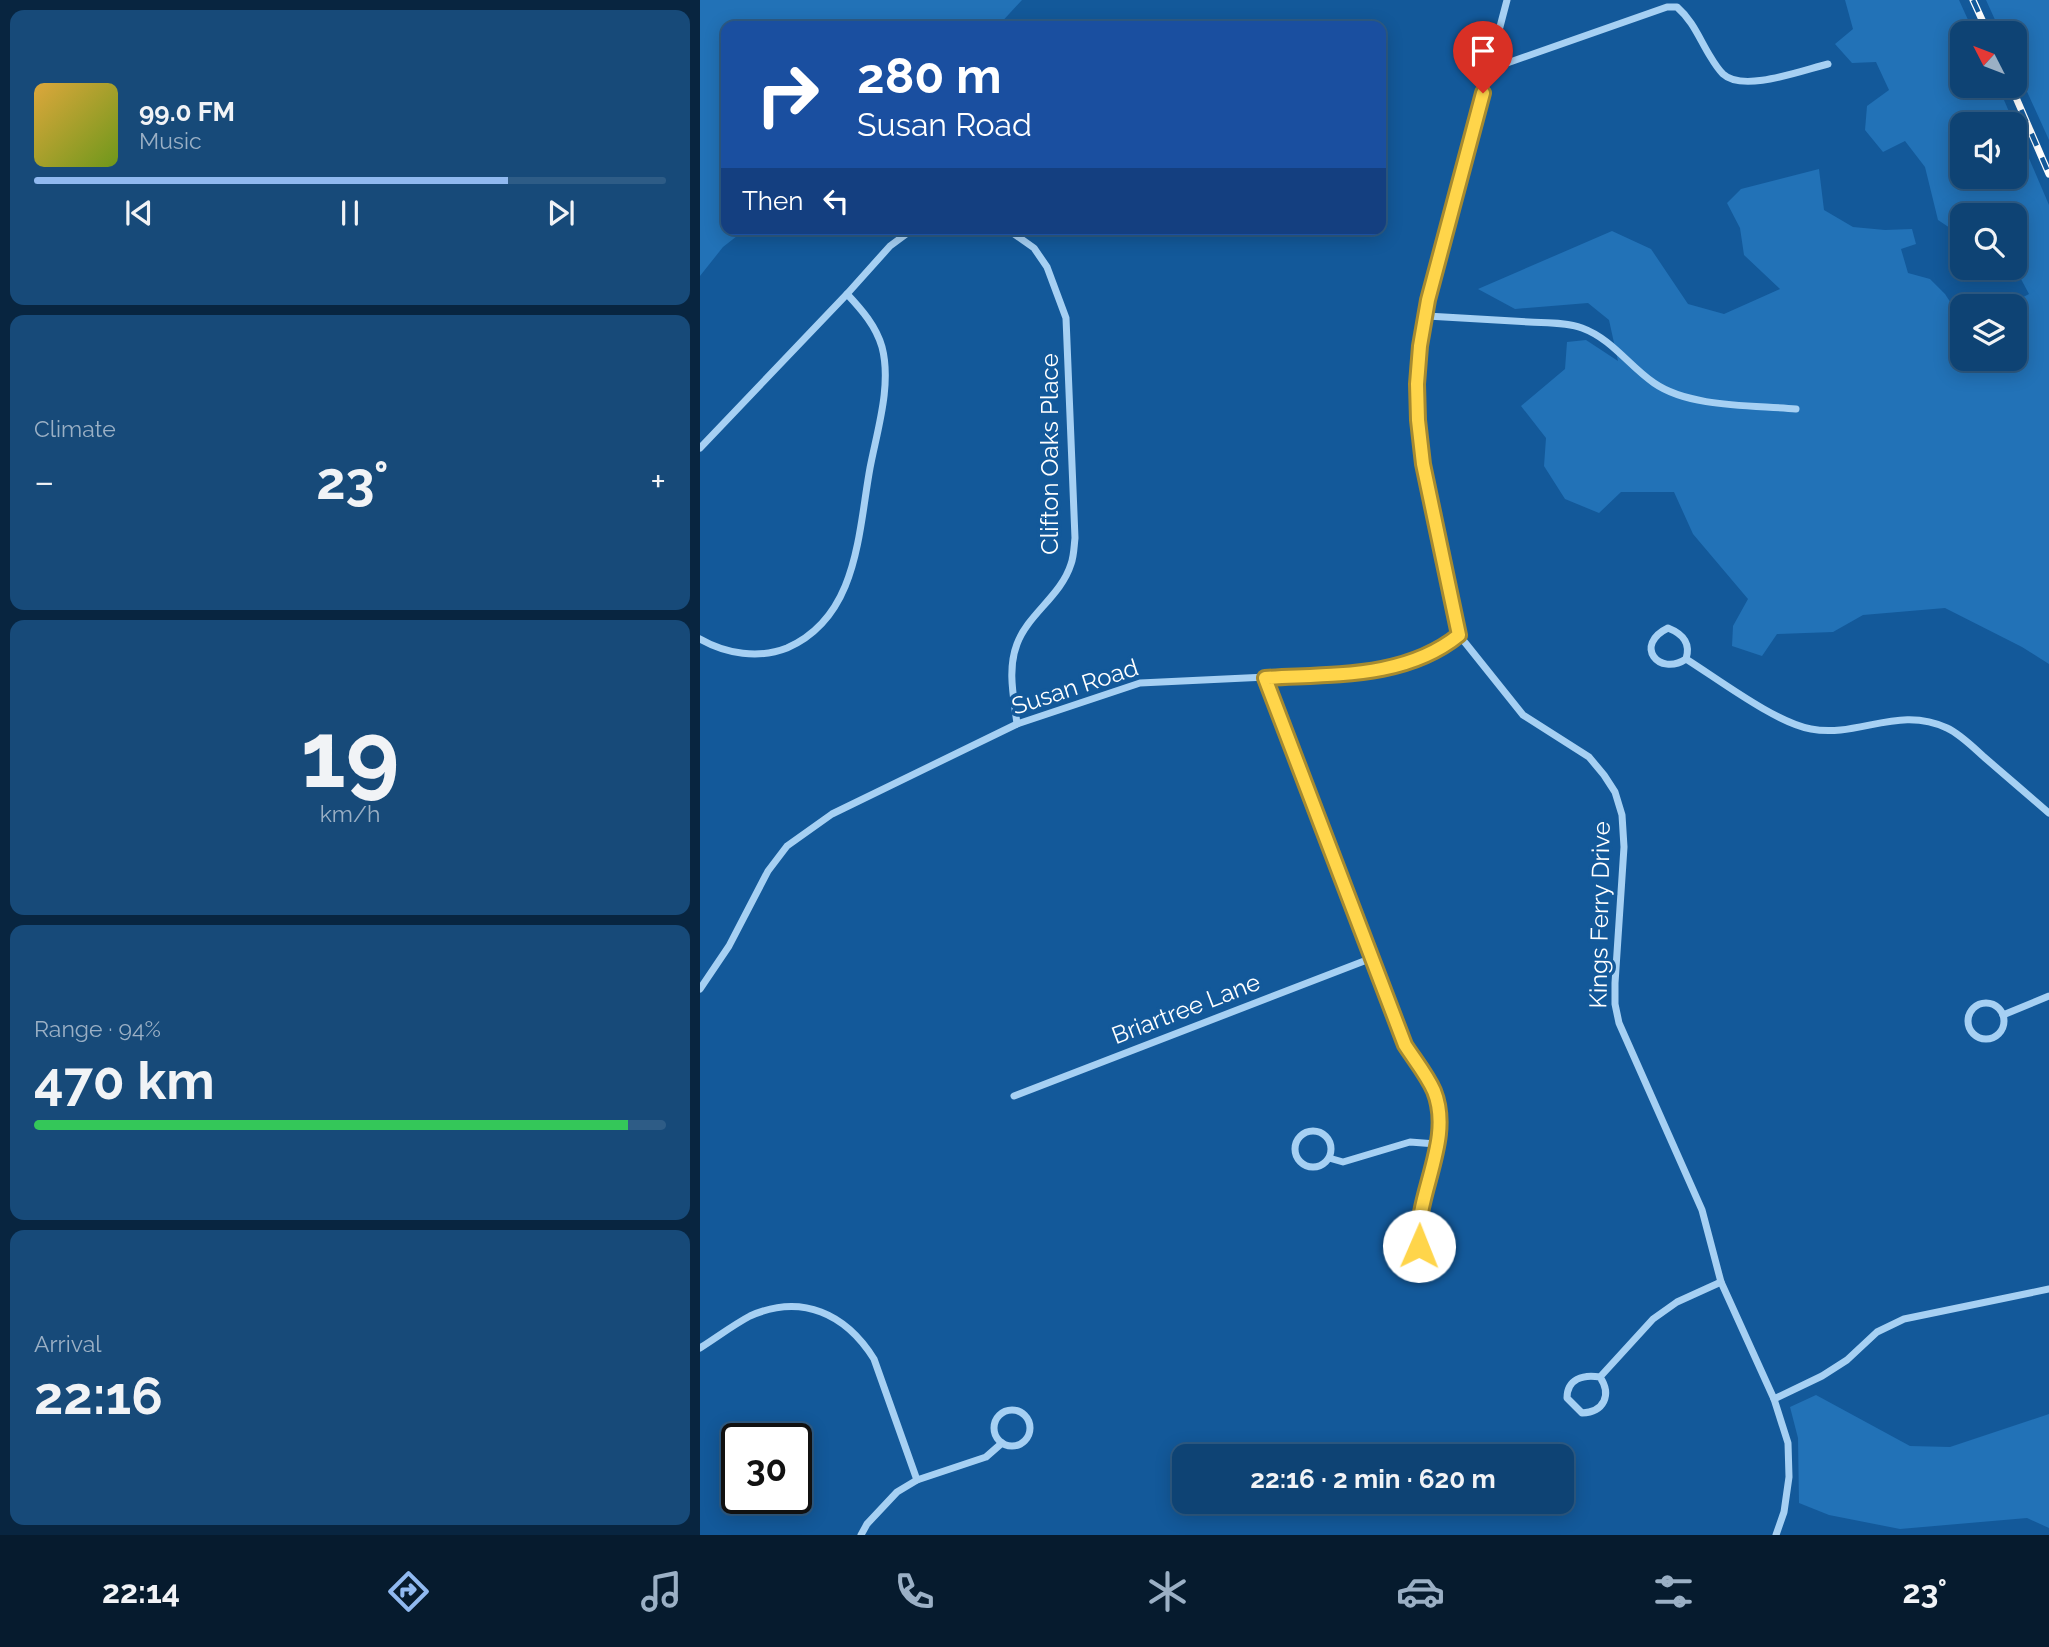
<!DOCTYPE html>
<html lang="en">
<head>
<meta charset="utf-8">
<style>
  body { margin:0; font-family:Raleway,sans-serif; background:#174a79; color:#f1f3f6; height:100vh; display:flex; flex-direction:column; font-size:26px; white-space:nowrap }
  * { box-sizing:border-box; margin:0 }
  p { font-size:23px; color:#9bb0c5 }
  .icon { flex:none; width:38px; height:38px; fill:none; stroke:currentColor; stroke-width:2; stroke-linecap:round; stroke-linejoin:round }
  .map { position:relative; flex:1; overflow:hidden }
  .details { display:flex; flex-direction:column; gap:10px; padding:10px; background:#082540; width:700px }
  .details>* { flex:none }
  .banner { position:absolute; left:21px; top:21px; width:665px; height:214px; border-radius:14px; box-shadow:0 4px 18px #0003,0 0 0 2px #2e5c86; background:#1a4fa0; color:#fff; overflow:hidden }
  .needle { width:46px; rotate:312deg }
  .fabs { position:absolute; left:1250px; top:21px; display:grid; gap:14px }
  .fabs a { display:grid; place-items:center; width:77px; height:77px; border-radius:14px; background:#0e4374; box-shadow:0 4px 18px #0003,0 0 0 2px #2e5c86; font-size:35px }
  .speed { position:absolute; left:21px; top:1423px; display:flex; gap:14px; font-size:35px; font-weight:700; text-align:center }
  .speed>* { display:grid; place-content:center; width:91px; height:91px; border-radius:50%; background:#0e4374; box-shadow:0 4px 18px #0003,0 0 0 2px #2e5c86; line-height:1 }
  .speed .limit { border:4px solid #111; border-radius:10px; background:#fff; color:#111 }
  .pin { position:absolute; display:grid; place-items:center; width:60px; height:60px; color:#fff; margin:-72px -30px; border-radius:50% 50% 50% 0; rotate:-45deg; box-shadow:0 0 7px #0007 }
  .pin .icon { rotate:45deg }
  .me { position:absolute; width:77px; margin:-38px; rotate:1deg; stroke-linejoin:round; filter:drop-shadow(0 0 5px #0008) }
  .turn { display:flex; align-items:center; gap:24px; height:147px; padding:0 21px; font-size:32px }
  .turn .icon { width:91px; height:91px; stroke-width:2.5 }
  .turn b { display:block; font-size:49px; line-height:60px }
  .then { display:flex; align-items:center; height:66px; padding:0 21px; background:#0003; gap:14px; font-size:26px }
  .big { font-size:52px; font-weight:700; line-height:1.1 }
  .details .tile { flex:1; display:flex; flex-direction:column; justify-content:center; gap:10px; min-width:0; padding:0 24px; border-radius:14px; background:#174a79 }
  .details .dial { align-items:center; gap:0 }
  .dial b { font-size:91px; line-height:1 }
  .song { display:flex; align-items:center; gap:21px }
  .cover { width:84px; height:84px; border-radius:10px; background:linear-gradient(135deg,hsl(40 70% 55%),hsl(80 70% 35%)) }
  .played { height:7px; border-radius:4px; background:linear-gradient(90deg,#90b9f0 75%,#2e5c86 75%) }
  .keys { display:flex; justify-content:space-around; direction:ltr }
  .heat { display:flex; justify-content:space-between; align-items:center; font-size:38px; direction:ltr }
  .charge { height:10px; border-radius:5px; background:linear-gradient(90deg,#34c759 94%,#2e5c86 0) }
  .trip { position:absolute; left:472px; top:1444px; width:402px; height:70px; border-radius:14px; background:#0e4374; box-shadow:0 4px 18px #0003,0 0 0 2px #2e5c86; font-weight:700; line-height:70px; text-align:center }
  .menu { display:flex; height:112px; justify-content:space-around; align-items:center; background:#061b2e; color:#9bb0c5 }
  .menu .icon { width:49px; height:49px }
  .menu .current { color:#90b9f0 }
  .menu b { font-size:32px; color:#f1f3f6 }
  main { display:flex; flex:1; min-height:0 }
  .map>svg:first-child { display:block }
  .green { fill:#2272b7; fill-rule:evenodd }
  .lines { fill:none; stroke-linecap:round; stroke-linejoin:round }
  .street { stroke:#a6d0f3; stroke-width:7 }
  .rail-casing { stroke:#fff; stroke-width:7 }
  .rail { stroke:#13599a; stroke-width:4.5; stroke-dasharray:13; stroke-linecap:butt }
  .route-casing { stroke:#a68a30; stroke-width:18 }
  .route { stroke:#ffd54a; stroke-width:12 }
  .labels { text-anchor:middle; stroke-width:7; stroke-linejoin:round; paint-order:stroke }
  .street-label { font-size:24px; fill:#fff; stroke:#13599a }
</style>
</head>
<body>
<main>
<section class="details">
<div class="tile">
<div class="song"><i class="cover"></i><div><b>99.0 FM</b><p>Music</p></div></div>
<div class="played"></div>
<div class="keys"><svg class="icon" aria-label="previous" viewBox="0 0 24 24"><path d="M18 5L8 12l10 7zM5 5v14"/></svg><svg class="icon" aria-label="pause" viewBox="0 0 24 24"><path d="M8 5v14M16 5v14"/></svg><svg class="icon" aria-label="next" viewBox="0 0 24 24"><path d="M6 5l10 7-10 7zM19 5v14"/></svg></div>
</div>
<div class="tile"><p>Climate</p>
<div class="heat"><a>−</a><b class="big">23°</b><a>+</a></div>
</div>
<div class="tile dial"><b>19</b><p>km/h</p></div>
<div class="tile"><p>Range · 94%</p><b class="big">470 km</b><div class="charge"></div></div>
<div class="tile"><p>Arrival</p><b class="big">22:16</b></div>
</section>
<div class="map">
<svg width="1349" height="1535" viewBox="0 0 1349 1535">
  <rect width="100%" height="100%" fill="#13599a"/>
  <!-- green -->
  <g class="green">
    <polygon points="0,0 322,0 298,26 26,26 26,229 46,229 23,247 0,276"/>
    <path d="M1145,0H1259L1274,33H1262V86H1298L1349,205V664L1322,647L1245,608L1163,615L1133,632L1077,634L1062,656L1032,646L1033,626L1048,599L993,534L974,492H921L899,513L865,499L844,466L846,438L821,406L865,369L867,342L886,340L918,361L909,320L888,303L815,309L778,289L912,231L951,249L988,304L1024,314L1080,289L1044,255L1040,228L1027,203L1041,189L1119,169L1124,210L1153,227L1185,230L1212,229L1216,244L1201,249L1208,273L1230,279L1245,294L1262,320V359H1314V306H1306L1329,294L1314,266V215H1262V236L1238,220L1225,167L1205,141L1183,152L1165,130L1167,106L1189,90L1176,62L1152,63L1135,44L1153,29ZM1262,124H1314V177H1262Z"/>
    <polygon points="1286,0 1349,0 1349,140 1314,63 1314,33 1301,33"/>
    <polygon points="1116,1395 1210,1446 1250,1447 1349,1414 1349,1528 1327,1518 1200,1529 1129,1515 1099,1503 1098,1438 1090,1407"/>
  </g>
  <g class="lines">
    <!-- street -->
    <g class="street">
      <polyline points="807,0 728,300 720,347 718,420 723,464 759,635 823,715 889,757 904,775 915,792 922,815 924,847 915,983 915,1004 919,1023 1002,1210 1021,1282 1074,1399 1088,1443 1089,1477 1084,1512 1076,1535"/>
      <path d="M790,69L967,7H977C993,21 999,38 1010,56C1013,61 1018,69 1023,74C1043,93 1103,70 1128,64"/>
      <path d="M307,229L334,248L347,267L366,318L375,538C374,546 374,556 371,564C361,596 328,614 317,644C307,670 314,698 317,724"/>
      <polyline points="147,294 190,246 213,229"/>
      <path d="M727,316C761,318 795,320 829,322C846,323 866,322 882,328C912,339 929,366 954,383C990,408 1053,405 1096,409"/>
      <path d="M0,448L147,294C162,310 176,326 182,347C192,385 177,431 170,468C158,534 158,617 87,648C59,659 26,654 0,639"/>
      <path d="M968,628C983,634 991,643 986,659C959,677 933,645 968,628Z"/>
      <path d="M986,659C1018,679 1076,723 1111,729C1158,738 1199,705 1247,728C1260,734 1273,747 1284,757C1306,776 1327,794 1349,813"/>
      <polyline points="564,678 705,1045 733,1091 739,1115 736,1144 718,1223 722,1264"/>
      <polyline points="0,989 29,946 68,871 87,846 132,814 317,724 440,683 674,672 727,655 744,648 759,635"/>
      <circle cx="1286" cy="1021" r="18"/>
      <polyline points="1303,1015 1349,996"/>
      <polyline points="314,1096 672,958"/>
      <circle cx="613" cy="1149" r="18"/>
      <polyline points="629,1158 643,1162 710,1142 736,1144"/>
      <path d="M0,1348C16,1338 33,1325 50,1316C102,1293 146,1314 174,1359L217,1480"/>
      <path d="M900,1377C912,1395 904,1412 882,1413L867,1398C867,1379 883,1374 900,1377L953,1319L977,1302L1021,1282"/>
      <polyline points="1074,1399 1122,1376 1147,1360 1177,1332 1204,1319 1349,1289"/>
      <circle cx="312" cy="1428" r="18"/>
      <polyline points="161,1535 167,1524 197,1492 217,1480 286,1457 302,1443"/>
    </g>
    <!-- rail casing -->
    <g class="rail-casing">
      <g id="rail">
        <polyline points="1273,0 1288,33"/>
        <polyline points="1311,86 1349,174"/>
      </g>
    </g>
    <!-- rail -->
    <use href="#rail" class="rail"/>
  </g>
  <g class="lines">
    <!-- route casing -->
    <g class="route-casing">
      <path id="route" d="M719,1246C714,1195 754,1141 734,1091C727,1075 714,1059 705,1045L565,678C631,674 705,679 759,635L723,464L718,420L717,384L720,346L728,300L783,93"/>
    </g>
    <!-- route -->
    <use href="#route" class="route"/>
  </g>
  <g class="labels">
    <!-- street labels -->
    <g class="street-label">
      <text transform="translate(350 454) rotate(-90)" y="8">Clifton Oaks Place</text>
      <text transform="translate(375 687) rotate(-18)" y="8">Susan Road</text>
      <text transform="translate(900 915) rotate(-89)" y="8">Kings Ferry Drive</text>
      <text transform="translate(486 1009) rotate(-21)" y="8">Briartree Lane</text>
    </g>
  </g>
</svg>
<div class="fabs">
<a><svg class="needle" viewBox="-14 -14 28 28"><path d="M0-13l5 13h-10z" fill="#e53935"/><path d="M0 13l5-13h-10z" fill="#9bb0c5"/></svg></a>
<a><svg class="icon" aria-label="sound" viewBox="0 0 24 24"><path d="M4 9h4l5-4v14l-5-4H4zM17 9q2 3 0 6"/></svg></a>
<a><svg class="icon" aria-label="search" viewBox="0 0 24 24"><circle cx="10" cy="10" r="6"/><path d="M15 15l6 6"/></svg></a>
<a><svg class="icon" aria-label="layers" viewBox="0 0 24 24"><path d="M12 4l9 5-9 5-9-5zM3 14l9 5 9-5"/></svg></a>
</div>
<div class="speed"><div class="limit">30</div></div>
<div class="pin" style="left:783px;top:93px;background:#d93025"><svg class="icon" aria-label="arrive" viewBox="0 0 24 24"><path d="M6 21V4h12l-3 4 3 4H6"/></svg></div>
<svg class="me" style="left:719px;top:1246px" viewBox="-20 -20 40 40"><circle r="19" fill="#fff"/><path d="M0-13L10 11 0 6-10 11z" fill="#ffd54a"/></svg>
<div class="trip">22:16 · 2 min · 620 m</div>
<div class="banner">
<div class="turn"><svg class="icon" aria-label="right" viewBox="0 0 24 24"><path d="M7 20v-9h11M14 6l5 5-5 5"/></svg><div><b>280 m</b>Susan Road</div></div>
<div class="then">Then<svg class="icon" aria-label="left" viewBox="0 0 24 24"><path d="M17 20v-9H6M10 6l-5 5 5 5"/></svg></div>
</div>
</div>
</main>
<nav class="menu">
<b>22:14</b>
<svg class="icon current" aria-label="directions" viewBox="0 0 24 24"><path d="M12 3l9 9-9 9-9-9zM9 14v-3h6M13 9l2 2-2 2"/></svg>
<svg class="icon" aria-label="music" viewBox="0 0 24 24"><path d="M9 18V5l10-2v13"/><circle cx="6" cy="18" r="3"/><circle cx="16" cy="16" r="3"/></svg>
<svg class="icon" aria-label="phone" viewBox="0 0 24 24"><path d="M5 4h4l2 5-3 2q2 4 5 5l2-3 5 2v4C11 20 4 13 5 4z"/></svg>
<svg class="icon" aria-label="climate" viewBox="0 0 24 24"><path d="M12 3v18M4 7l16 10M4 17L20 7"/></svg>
<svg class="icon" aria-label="car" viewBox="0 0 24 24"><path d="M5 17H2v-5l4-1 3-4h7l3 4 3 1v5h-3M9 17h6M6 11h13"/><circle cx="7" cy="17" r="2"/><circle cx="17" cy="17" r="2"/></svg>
<svg class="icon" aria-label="filters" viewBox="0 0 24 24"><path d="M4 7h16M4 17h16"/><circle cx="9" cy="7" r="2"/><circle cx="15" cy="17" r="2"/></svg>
<b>23°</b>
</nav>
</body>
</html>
